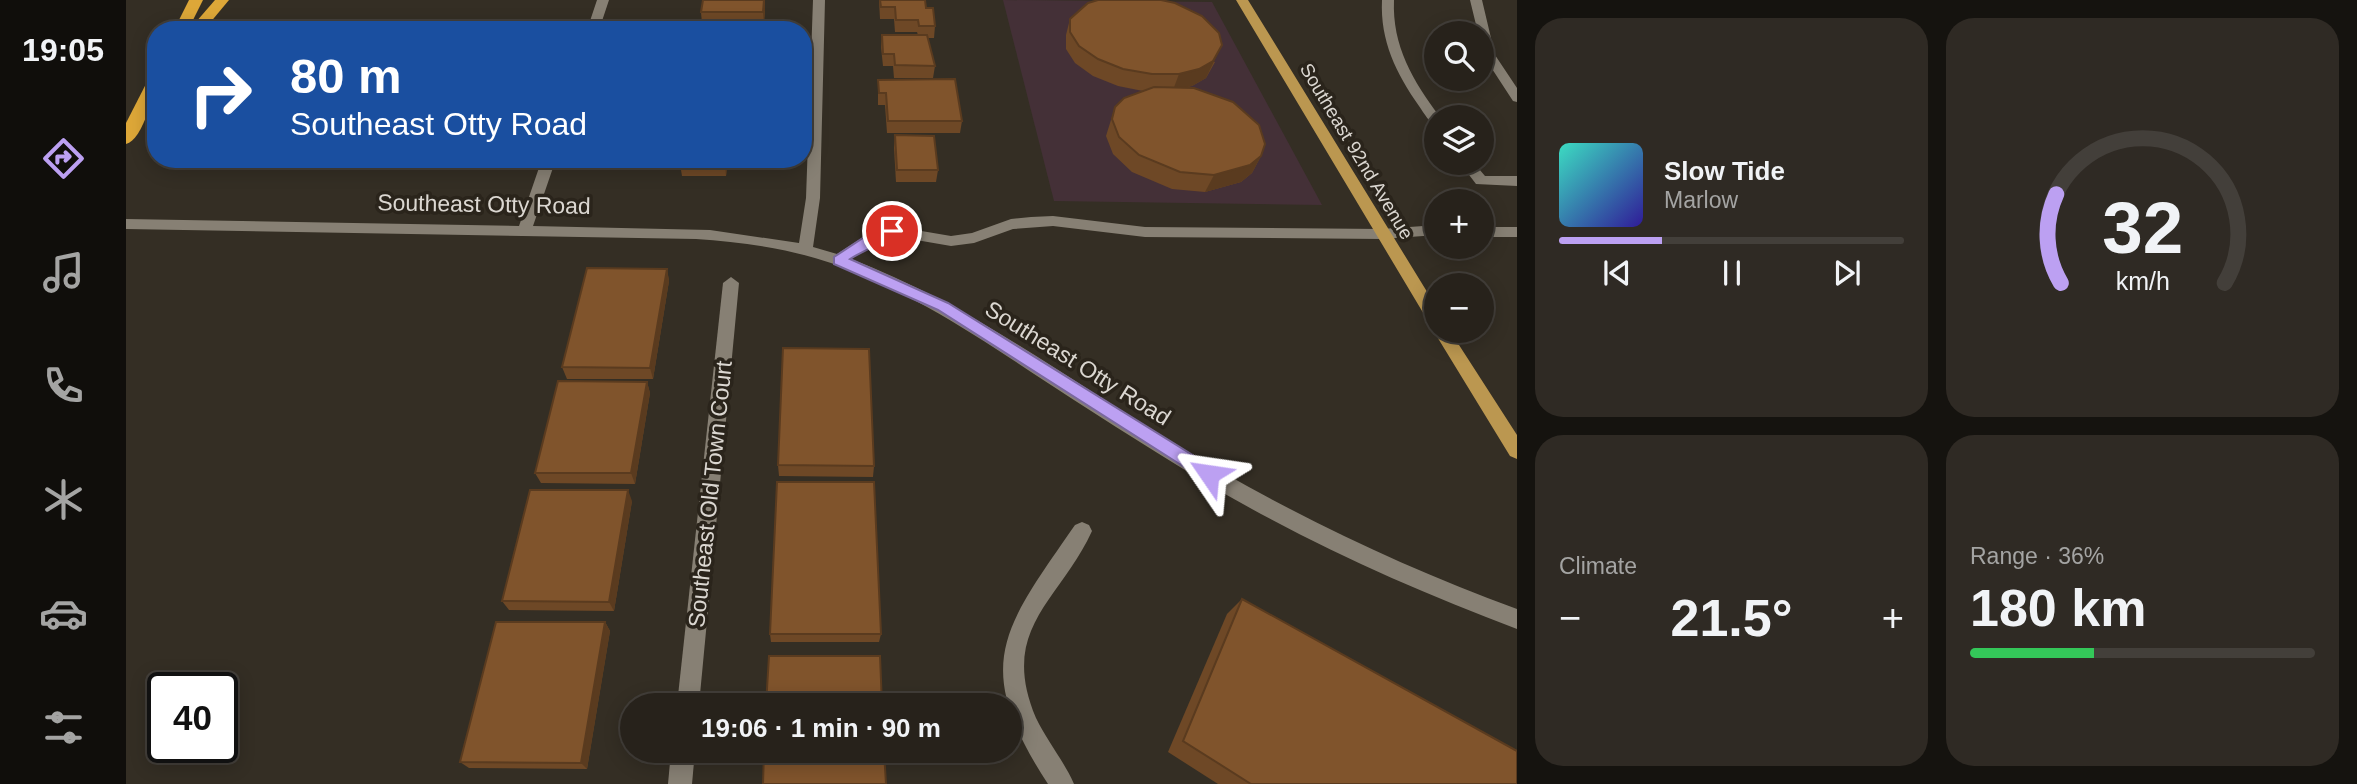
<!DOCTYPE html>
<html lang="en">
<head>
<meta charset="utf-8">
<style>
  body { margin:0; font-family:Helvetica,sans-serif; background:#2f2a24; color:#f1f3f6; height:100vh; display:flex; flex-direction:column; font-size:26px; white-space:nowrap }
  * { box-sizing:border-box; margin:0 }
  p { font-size:23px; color:#a4a4a3 }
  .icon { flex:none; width:38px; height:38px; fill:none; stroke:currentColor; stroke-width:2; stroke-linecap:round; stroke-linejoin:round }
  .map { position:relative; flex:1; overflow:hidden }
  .drawer { display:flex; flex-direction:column; gap:18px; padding:18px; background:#15130f; width:840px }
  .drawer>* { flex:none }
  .banner { position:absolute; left:21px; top:21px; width:665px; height:147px; border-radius:28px; box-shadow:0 4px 18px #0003,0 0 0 2px #433f3a; background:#1a4fa0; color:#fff; overflow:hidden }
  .tools { position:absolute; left:1298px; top:21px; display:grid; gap:14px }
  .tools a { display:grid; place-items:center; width:70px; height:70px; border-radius:50%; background:#27221b; box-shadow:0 4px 18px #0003,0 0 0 2px #433f3a; font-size:35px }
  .speed { position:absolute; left:21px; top:672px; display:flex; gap:14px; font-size:35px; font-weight:700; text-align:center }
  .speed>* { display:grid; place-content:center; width:91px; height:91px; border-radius:50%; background:#27221b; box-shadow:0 4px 18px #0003,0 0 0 2px #433f3a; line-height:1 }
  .speed .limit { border:4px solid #111; border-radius:10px; background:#fff; color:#111 }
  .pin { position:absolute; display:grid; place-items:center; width:60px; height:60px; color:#fff; margin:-30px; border:4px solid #fff; border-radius:50%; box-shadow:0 2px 7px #0007 }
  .me { position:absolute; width:77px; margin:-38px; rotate:302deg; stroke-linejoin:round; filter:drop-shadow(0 0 5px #0008) }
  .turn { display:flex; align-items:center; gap:24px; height:147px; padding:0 28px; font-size:32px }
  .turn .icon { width:91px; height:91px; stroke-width:2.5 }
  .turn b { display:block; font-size:49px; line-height:60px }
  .big { font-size:52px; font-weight:800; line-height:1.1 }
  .drawer .tile { flex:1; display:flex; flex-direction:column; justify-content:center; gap:10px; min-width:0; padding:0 24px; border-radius:28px; background:#2f2a24 }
  .drawer .dial { align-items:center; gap:0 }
  .dial svg { height:182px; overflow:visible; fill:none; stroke:#433f3a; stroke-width:7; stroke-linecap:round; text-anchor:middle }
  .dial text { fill:#f1f3f6; stroke:none }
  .song { display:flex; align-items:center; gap:21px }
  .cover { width:84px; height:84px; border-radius:10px; background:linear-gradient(135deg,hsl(170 70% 55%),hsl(250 70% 35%)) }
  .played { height:7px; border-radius:4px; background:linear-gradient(90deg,#bca0f2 30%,#433f3a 30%) }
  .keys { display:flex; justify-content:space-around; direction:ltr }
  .heat { display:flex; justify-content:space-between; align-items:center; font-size:38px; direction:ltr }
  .charge { height:10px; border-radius:5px; background:linear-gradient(90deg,#34c759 36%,#433f3a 0) }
  .drawer .tiles { flex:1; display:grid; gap:18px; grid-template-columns:repeat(2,1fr) }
  .trip { position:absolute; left:494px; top:693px; width:402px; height:70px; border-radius:35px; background:#27221b; box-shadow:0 4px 18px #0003,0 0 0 2px #433f3a; font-weight:800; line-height:70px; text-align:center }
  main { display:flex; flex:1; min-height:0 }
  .dock { display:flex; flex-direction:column; width:126px; justify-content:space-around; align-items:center; background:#100e0b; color:#a4a4a3 }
  .dock .icon { width:49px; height:49px }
  .dock .current { color:#bca0f2 }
  .dock b { font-size:32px; color:#f1f3f6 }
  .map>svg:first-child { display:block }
  .industrial { fill:#443037 }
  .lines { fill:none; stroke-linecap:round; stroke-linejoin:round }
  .minor { fill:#878074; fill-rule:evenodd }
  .major { fill:#bb9750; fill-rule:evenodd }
  .highway { fill:#dda738; fill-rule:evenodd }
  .wall { fill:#6e4826 }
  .shaded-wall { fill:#5a3b1f }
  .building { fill:#80542c; stroke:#5a3b1f; stroke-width:2 }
  .route { fill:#bca0f2; stroke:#7a689d; stroke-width:2 }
  .labels { text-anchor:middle; stroke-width:7; stroke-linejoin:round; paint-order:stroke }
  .far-street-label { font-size:19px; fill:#dbd7d1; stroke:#2a241b }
  .street-label { font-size:23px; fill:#dbd7d1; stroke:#2a241b }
</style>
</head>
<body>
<main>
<nav class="dock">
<b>19:05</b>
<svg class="icon current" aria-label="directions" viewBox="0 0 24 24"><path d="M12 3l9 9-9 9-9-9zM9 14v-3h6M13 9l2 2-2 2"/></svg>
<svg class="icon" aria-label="music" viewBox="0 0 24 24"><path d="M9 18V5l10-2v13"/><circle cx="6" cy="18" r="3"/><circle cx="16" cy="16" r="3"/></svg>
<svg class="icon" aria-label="phone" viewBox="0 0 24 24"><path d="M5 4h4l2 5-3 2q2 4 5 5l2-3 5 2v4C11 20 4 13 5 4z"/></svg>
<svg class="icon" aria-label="climate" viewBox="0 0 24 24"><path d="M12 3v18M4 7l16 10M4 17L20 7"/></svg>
<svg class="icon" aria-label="car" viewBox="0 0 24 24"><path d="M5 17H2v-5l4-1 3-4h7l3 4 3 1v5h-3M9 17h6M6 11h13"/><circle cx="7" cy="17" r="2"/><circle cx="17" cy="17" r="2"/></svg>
<svg class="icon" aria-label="filters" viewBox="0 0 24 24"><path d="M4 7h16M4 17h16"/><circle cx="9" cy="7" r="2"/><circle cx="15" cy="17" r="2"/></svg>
</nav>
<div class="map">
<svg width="1391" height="784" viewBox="0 0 1391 784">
  <rect width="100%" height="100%" fill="#342e24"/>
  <!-- industrial -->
  <polygon class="industrial" points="877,0 1086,2 1196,205 928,201"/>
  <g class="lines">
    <!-- minor -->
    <g class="minor">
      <polygon points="471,0 483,0 473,30 461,30"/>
      <path d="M687,0H699L694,198L687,247L711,254L742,234L766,226L825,236L846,233L885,219L905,217L927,216L1019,227L1256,229L1311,225V235L1256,239L1019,237L927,226L887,229L848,243L825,246L767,236L752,242L725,259C841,303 942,379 1047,443C1157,510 1271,565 1391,609V629C1282,588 1176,540 1075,480C1018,445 961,409 905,372C842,330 777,288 705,263C661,248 616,242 570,239L0,229V219L393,226L416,159H430L407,226L584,230L673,243L680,198Z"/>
      <path d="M1256,0H1268C1266,46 1287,81 1314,117H1311V126C1303,123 1298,113 1293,106C1270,73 1254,41 1256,0Z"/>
      <polygon points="1344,0 1356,0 1369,55 1391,88 1391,102 1387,101 1357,55 1356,33 1352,33"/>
      <polygon points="1334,163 1348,163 1359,176 1391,176 1391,186 1350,184"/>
      <rect x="1356" y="227" width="35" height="10"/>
      <polygon points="605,277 613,283 573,705 551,705 597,283"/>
      <path d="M956,522L963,525L966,531C934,601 872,628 910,718C921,741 938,761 948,784H922C844,665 877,629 949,525Z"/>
      <polygon points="545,751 569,751 566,784 542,784"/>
    </g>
    <!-- major -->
    <polygon class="major" points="1110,0 1122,0 1311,308 1311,331 1324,331 1391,435 1391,459 1384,456 1310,335 1310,328 1305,326"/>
    <!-- highway -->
    <g class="highway">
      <polygon points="63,0 77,0 62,30 48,30"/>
      <polygon points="89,0 103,0 78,30 63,30"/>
      <path d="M30,74C30,90 17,140 0,144V123L23,78Z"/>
    </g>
  </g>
  <!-- wall -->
  <g class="wall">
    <polygon points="639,0 639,9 638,24 576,24 575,12"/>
    <polygon points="753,0 799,0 800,8 809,26 808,38 801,38 809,66 807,78 768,78 767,66 757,66 755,47 756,35 792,35 791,32 769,32 768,19 754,19"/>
    <polygon points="944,19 1089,62 1080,78 1066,86 1057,88 1135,156 1126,173 1115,182 1079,192 1046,189 1006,172 987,154 980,136 989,107 1017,91 992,86 967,76 949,63 940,49 940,35"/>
    <polygon points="752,80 836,121 834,133 761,133 759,105 752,105"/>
    <polygon points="769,135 812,170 810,182 770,182 768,148"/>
    <polygon points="555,159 602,159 600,176 556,176 554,164"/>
    <polygon points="541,269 543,281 527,379 441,379 436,367"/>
    <polygon points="521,382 524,393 509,484 415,483 409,473"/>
    <polygon points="652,465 748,466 747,477 653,476"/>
    <polygon points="506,501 488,611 383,610 376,601"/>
    <polygon points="1116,599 1391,784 1092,784 1042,752 1101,614"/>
    <polygon points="479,622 484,631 461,769 343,768 334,762"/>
    <polygon points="644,634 755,634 753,642 645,642"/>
  </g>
  <!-- shaded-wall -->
  <g class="shaded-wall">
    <polygon points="639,0 639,9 638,24 637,12"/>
    <polygon points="1096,45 1080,78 1066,86 1047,90 1053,74"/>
    <polygon points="1135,156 1126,173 1115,182 1079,192 1088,175"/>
    <polygon points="600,159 602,159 600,176 599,164"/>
    <polygon points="541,269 543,281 527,379 524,368"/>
    <polygon points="521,382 524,393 509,484 505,473"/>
    <polygon points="502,490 506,501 488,611 483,602"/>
    <polygon points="479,622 484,631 461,769 455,763"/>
  </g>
  <!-- building -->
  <g class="building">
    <polygon points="577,0 638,0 637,12 575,12"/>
    <polygon points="754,0 799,0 800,8 807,8 809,26 793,26 792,20 770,20 769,7 755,7"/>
    <polygon points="972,0 1035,0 1049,3 1076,16 1093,33 1096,45 1087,61 1073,69 1053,74 1026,74 997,69 972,59 953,46 944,32 944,19 962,3"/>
    <polygon points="756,35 801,35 809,66 769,65 768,54 757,54"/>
    <polygon points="829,79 836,121 762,121 760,93 753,93 752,80"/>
    <polygon points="1028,87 1068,88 1107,102 1133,125 1139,144 1135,156 1124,165 1088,175 1054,172 1013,155 993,137 986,119 989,107 998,98"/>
    <polygon points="769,135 808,136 812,170 771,170"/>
    <polygon points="555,159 600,159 599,164 554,164"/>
    <polygon points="461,268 541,269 524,368 436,367"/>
    <polygon points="657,348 743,349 748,466 652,465"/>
    <polygon points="432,381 521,382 505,473 409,473"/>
    <polygon points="651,482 748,482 755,634 644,634"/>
    <polygon points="404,490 502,490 483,602 376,601"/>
    <polygon points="1116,599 1391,751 1391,784 1125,784 1057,741"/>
    <polygon points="370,622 479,622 455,763 334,762"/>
    <polygon points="643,656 754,656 756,705 640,705"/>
    <polygon points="638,751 758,751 760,784 637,784"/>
  </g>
  <!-- route -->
  <path class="route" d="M766,226L772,231C762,241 738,250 724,259L822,303L1089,469L1091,474L1089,479H1077L812,310L708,264V257L743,234Z"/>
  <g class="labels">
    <!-- far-street labels -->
    <g class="far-street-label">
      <text transform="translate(1231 151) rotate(59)" y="7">Southeast 92nd Avenue</text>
    </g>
    <!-- street labels -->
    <g class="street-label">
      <text transform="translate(358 204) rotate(1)" y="8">Southeast Otty Road</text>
      <text transform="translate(952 363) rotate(32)" y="8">Southeast Otty Road</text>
      <text transform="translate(584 494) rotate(-84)" y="8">Southeast Old Town Court</text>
    </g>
  </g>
</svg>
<div class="tools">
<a><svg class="icon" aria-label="search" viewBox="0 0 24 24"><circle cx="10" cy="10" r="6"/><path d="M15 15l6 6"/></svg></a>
<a><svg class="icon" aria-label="layers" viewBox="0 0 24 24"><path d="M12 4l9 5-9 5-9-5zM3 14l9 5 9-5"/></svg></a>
<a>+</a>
<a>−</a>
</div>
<div class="speed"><div class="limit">40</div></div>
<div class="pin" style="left:766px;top:231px;background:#d93025"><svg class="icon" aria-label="arrive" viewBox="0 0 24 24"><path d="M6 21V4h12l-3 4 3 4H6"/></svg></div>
<svg class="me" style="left:1083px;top:474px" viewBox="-20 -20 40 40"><path d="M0-17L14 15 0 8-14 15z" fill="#bca0f2" stroke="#fff" stroke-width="4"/></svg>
<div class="trip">19:06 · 1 min · 90 m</div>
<div class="banner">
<div class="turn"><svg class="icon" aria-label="right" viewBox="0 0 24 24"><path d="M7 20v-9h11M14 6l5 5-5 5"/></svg><div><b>80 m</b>Southeast Otty Road</div></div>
</div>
</div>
<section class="drawer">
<div class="tiles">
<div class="tile">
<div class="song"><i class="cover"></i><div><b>Slow Tide</b><p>Marlow</p></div></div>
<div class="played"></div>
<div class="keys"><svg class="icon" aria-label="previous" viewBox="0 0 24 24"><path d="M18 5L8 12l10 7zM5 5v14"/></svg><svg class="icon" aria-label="pause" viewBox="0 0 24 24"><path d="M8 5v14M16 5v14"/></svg><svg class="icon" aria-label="next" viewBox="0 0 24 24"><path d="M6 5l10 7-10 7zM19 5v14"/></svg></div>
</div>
<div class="tile dial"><svg viewBox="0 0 100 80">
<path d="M14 69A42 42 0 1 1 86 69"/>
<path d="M14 69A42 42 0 0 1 12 30" stroke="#bca0f2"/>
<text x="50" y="56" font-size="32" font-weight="700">32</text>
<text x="50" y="72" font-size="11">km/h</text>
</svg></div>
<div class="tile"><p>Climate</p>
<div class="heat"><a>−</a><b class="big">21.5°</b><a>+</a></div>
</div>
<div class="tile"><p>Range · 36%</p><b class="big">180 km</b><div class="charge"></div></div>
</div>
</section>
</main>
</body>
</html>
